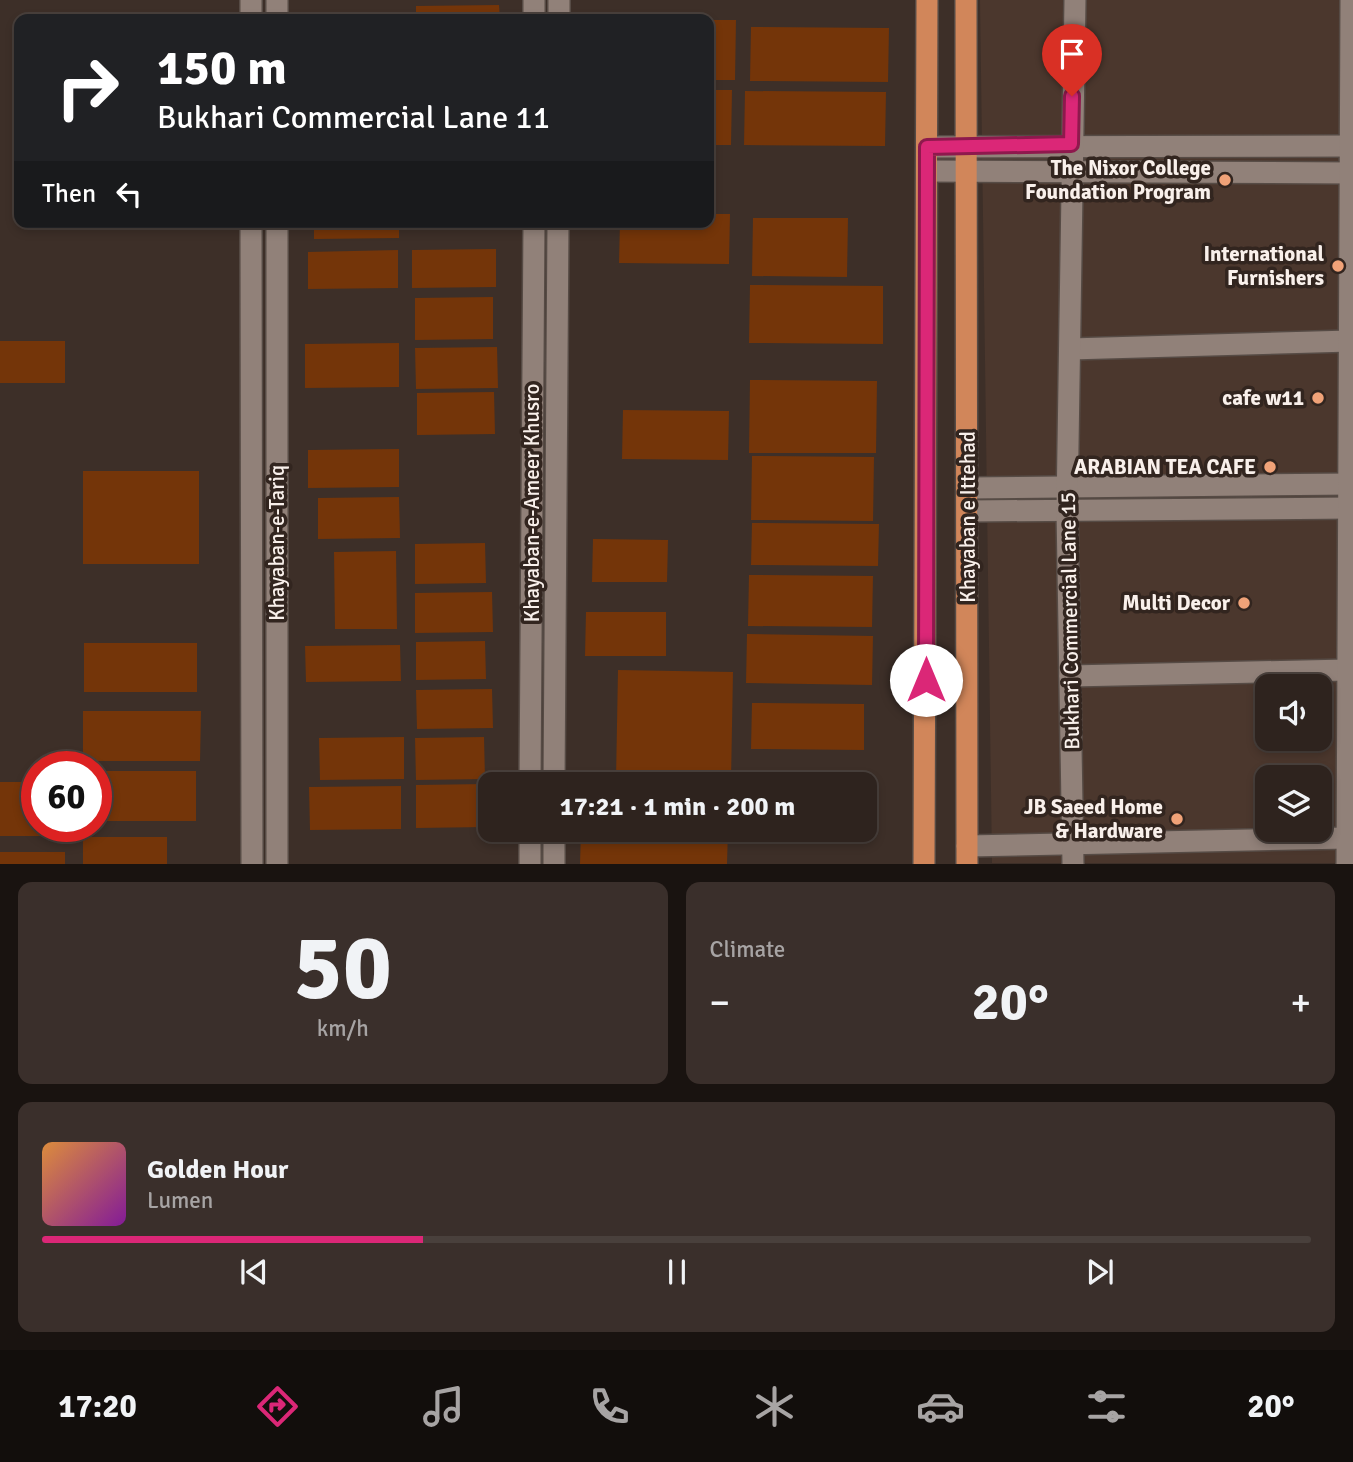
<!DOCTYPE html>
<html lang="en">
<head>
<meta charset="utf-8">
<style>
  body { margin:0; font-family:Signika,sans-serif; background:#3a2f2b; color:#f1f3f6; height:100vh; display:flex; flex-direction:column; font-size:26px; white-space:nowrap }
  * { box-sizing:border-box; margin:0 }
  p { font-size:23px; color:#a7a4a4 }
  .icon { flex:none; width:38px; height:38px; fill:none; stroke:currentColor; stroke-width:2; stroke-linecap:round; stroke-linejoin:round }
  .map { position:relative; height:864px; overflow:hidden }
  .sheet { display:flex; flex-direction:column; gap:18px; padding:18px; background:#191310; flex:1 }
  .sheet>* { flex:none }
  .banner { position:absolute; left:14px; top:14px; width:700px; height:214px; border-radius:14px; box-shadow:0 4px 10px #0003,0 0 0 2px #49403c; background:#202124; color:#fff; overflow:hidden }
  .fabs { position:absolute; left:1255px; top:674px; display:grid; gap:14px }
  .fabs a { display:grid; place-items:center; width:77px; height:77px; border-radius:14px; background:#2e231e; box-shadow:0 4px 10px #0003,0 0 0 2px #49403c; font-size:35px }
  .speed { position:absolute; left:21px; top:751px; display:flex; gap:14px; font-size:35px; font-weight:700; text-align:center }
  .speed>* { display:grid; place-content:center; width:91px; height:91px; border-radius:50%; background:#2e231e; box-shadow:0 4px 10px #0003,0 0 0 2px #49403c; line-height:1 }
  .speed .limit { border:10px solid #d22; background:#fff; color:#111 }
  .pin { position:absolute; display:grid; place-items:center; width:60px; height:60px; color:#fff; margin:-72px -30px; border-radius:50% 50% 50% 0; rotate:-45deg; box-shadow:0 0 7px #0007 }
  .pin .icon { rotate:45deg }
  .me { position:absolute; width:77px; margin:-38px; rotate:0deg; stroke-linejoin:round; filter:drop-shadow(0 0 5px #0008) }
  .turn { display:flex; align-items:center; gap:24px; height:147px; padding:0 28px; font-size:32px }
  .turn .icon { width:91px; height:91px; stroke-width:2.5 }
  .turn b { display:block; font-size:49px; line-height:60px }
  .then { display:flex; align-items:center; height:66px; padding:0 28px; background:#0003; gap:14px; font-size:26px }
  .big { font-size:52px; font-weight:700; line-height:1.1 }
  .sheet .widget { flex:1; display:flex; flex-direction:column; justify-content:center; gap:10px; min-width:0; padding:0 24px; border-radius:14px; background:#3a2f2b }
  .sheet .dial { align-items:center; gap:0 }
  .dial b { font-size:91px; line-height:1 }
  .song { display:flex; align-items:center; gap:21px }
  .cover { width:84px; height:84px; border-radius:10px; background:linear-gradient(135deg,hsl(30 70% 55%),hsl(290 70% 35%)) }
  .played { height:7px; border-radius:4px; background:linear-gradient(90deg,#db2777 30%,#49403c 30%) }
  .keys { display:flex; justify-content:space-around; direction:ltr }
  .heat { display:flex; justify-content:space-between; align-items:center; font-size:38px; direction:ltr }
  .sheet .tiles { flex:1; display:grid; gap:18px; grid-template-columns:1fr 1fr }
  .widget:last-child { grid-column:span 2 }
  .trip { position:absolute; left:478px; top:772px; width:399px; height:70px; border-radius:14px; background:#2e231e; box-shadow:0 4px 10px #0003,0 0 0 2px #49403c; font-weight:700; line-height:70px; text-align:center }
  .tabs { display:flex; height:112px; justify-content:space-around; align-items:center; background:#120e0c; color:#a7a4a4 }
  .tabs .icon { width:49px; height:49px }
  .tabs .active { color:#db2777 }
  .tabs b { font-size:32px; color:#f1f3f6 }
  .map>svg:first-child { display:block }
  .built { fill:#4b372d; fill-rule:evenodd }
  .building { fill:#743509 }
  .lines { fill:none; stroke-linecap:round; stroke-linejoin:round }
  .minor-casing { stroke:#564b45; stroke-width:24 }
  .major-casing { stroke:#564b45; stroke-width:24 }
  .minor { stroke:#918179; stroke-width:21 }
  .major { stroke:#d1865a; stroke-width:21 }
  .route-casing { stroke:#8e194d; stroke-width:18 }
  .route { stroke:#db2777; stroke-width:12 }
  .poi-dot { fill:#f0a278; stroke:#32251f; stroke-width:2.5 }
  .labels { text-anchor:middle; stroke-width:7; stroke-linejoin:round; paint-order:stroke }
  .poi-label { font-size:21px; font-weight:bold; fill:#f9f0eb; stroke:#32251f; text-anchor:end }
  .street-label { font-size:21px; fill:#f9f0eb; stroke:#32251f }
</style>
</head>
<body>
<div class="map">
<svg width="1353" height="864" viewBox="0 0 1353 864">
  <rect width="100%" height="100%" fill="#3d2f28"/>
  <!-- built -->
  <path class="built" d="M980,0H1353V863H992ZM1267,686H1320V738H1267ZM1267,777H1320V830H1267Z"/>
  <!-- building -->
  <g class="building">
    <polygon points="499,5 500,19 416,19 416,6"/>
    <polygon points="709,20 736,20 735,80 709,80"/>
    <polygon points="751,27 889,28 888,82 750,81"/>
    <polygon points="709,90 732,90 731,145 709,145"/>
    <polygon points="745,91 886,92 885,146 744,145"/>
    <polygon points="709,214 730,214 729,264 619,263 620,222 709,222"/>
    <polygon points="753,218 848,218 847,277 752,276"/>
    <polygon points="314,222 399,222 399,238 314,239"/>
    <polygon points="496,249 496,287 412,288 412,250"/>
    <polygon points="398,250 398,288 308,289 308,252"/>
    <polygon points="750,285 883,286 883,344 749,343"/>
    <polygon points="493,297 493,339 415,340 415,298"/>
    <rect x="0" y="341" width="65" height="42"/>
    <polygon points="399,343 399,387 305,388 305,344"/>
    <polygon points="497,347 498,388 416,389 415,348"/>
    <polygon points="750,380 877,381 876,453 749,453"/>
    <polygon points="494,392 495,434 417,435 417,393"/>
    <polygon points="623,410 729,411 728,460 622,459"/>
    <polygon points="399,449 399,487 308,488 308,450"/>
    <polygon points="752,456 874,457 873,521 751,520"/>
    <rect x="83" y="471" width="116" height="93"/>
    <polygon points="399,497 400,538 318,539 318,498"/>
    <polygon points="752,523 879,524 878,566 751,565"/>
    <polygon points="593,539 668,540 667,582 592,582"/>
    <polygon points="485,543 486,583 415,584 415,544"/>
    <polygon points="396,551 397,629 335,629 334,552"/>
    <polygon points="749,575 873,576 872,627 748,626"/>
    <polygon points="492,592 493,632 415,633 415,593"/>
    <polygon points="586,612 666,612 666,656 585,656"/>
    <polygon points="747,634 873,636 872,685 746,683"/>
    <polygon points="485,641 486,679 416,680 416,642"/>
    <rect x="84" y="643" width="113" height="49"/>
    <polygon points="400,645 401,681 306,682 305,646"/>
    <polygon points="618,670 733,672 731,781 616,780"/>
    <polygon points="492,689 493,728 417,729 416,690"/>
    <polygon points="752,703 864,704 864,750 751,749"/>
    <polygon points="83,711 201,711 200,761 83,761"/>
    <polygon points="404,737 404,779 320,780 319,738"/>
    <polygon points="484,737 485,779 416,780 415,738"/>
    <rect x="96" y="771" width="100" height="50"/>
    <polygon points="0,782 37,782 37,826 65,826 65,836 0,836"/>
    <polygon points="486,784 487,827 416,828 416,785"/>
    <polygon points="401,786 401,829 310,830 309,787"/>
    <polygon points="581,830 728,830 727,864 580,864"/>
    <rect x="83" y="837" width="84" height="27"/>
    <rect x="0" y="852" width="65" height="12"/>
  </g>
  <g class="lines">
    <!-- minor casing -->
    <g class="minor-casing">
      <g id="minor">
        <polyline points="251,0 251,19"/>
        <polyline points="277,0 277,19"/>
        <polyline points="534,19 534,0"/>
        <polyline points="559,19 559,0"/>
        <polyline points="927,147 1353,146"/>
        <polyline points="927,171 1353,173"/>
        <polyline points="251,222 252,864"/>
        <polyline points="277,222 277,864"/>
        <polyline points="1070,349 1350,341"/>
        <polyline points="969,488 1353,484"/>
        <polyline points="969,511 1353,508"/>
        <polyline points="1070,676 1347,670"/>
        <polyline points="530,784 534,222"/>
        <polyline points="554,784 558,222"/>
        <polyline points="967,846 1347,838"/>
        <polyline points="530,864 530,830"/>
        <polyline points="554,864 554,830"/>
        <polyline points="1073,864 1067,510 1075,0"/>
        <polyline points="1347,864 1351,0"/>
      </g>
    </g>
    <!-- major casing -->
    <g class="major-casing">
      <g id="major">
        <polyline points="966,0 967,864"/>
        <polyline points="924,864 927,0"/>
      </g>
    </g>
    <!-- minor -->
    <use href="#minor" class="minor"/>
    <!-- major -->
    <use href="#major" class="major"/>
  </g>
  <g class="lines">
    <!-- route casing -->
    <g class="route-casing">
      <polyline id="route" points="926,680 927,147 1071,144 1072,96"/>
    </g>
    <!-- route -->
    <use href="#route" class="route"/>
  </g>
  <!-- markers -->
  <g class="poi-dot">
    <circle cx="1225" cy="180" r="7"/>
    <circle cx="1338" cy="266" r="7"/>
    <circle cx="1318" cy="398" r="7"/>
    <circle cx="1270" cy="467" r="7"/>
    <circle cx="1244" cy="603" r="7"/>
    <circle cx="1177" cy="819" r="7"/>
  </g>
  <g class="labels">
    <!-- poi labels -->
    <g class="poi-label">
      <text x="1211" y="175">The Nixor College<tspan x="1211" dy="24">Foundation Program</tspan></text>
      <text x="1324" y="261">International<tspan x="1324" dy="24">Furnishers</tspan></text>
      <text x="1304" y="405">cafe w11</text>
      <text x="1256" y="474">ARABIAN TEA CAFE</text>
      <text x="1230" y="610">Multi Decor</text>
      <text x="1163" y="814">JB Saeed Home<tspan x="1163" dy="24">&amp; Hardware</tspan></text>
    </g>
    <!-- street labels -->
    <g class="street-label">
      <text transform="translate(532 503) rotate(-90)" y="7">Khayaban-e-Ameer Khusro</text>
      <text transform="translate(968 517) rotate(-90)" y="7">Khayaban e Ittehad</text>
      <text transform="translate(277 543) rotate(-90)" y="7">Khayaban-e-Tariq</text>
      <text transform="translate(1070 621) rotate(-91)" y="7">Bukhari Commercial Lane 15</text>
    </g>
  </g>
</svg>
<div class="fabs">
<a><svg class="icon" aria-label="sound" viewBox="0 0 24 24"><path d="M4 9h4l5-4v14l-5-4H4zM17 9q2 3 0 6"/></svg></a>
<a><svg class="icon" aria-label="layers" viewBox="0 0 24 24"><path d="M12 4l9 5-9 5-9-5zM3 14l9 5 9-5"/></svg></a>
</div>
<div class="speed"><div class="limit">60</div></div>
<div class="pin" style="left:1072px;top:96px;background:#d93025"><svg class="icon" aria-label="arrive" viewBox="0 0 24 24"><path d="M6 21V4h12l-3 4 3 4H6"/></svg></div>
<svg class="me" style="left:926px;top:680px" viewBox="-20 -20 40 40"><circle r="19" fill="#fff"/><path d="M0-13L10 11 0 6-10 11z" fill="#db2777"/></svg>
<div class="trip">17:21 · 1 min · 200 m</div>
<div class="banner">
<div class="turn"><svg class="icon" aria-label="right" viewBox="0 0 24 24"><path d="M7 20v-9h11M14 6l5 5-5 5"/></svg><div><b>150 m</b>Bukhari Commercial Lane 11</div></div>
<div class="then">Then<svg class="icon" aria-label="left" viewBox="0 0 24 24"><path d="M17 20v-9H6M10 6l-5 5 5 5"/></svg></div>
</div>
</div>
<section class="sheet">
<div class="tiles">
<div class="widget dial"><b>50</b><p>km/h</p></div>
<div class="widget"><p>Climate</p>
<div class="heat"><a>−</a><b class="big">20°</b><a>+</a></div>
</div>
<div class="widget">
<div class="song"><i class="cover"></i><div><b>Golden Hour</b><p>Lumen</p></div></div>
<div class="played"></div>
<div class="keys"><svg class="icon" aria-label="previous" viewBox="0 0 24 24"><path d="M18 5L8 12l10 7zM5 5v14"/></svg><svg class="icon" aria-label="pause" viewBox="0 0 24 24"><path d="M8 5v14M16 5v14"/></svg><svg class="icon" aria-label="next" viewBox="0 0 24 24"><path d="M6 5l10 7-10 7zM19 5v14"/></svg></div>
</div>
</div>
</section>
<nav class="tabs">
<b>17:20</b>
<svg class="icon active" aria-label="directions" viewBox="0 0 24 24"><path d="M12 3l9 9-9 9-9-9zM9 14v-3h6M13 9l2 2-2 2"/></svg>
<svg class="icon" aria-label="music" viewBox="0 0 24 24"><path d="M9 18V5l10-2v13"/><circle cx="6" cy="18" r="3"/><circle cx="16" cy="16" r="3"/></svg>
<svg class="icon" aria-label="phone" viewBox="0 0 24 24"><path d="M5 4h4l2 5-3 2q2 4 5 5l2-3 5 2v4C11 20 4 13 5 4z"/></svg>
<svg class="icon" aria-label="climate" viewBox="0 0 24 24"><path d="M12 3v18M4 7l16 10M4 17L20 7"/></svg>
<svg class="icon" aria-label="car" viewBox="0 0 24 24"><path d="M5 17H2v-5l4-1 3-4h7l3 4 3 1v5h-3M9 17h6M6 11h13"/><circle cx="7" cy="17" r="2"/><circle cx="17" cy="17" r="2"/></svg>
<svg class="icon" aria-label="filters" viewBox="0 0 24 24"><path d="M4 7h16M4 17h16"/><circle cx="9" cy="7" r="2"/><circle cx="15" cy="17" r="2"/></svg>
<b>20°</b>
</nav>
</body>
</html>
